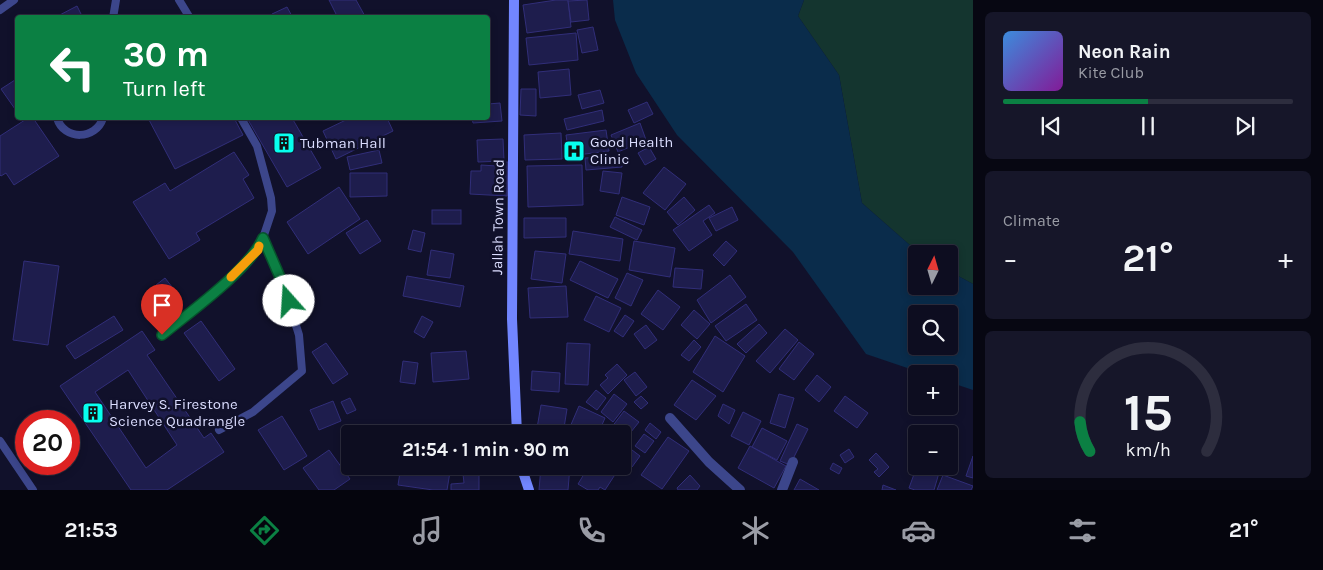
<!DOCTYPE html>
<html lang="en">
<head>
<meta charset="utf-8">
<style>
  body { margin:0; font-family:Karla,sans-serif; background:#161629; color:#f1f3f6; height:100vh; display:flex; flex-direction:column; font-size:19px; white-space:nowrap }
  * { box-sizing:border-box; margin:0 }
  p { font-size:16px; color:#9a9ca5 }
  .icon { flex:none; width:28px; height:28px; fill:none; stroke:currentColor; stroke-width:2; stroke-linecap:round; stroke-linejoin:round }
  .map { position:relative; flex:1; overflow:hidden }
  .sheet { display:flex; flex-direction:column; gap:12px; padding:12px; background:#070712; width:350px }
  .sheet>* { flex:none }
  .hud { position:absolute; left:15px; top:15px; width:475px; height:105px; border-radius:5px; box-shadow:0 2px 8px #0003,0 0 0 1px #2d2d3e; background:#0b8043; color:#fff; overflow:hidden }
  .needle { width:32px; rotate:5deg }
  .controls { position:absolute; left:908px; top:245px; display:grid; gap:10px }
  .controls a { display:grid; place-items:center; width:50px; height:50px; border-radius:5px; background:#0d0d20; box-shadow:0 2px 8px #0003,0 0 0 1px #2d2d3e; font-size:25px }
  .speed { position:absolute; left:15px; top:410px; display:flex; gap:10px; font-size:25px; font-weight:700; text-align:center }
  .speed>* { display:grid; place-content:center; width:65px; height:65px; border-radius:50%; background:#0d0d20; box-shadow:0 2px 8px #0003,0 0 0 1px #2d2d3e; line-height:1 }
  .speed .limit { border:8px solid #d22; background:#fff; color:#111 }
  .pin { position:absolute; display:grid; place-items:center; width:42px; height:42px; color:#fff; margin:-51px -21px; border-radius:50% 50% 50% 0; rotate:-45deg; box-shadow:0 0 5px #0007 }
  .pin .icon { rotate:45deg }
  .me { position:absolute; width:55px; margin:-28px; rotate:341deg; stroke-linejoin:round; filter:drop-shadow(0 0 4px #0008) }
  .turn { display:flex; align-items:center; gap:18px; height:105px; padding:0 25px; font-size:22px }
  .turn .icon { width:65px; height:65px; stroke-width:2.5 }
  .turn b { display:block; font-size:35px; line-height:42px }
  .big { font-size:38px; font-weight:700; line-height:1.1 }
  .sheet .tile { flex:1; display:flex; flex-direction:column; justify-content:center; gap:8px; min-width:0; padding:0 18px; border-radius:8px; background:#161629 }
  .sheet .dial { align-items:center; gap:0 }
  .dial svg { height:130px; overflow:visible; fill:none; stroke:#2d2d3e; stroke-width:7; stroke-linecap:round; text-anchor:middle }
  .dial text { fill:#f1f3f6; stroke:none }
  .song { display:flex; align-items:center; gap:15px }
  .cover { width:60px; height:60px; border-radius:8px; background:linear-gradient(135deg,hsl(210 70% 55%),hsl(290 70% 35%)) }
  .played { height:5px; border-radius:2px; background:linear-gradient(90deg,#0b8043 50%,#2d2d3e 50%) }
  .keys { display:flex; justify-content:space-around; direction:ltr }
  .heat { display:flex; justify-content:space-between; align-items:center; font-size:28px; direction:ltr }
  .trip { position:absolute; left:341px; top:425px; width:290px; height:50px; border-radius:5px; background:#0d0d20; box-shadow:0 2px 8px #0003,0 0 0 1px #2d2d3e; font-weight:700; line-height:50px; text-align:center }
  .tab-bar { display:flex; height:80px; justify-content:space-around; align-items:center; background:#05050d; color:#9a9ca5 }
  .tab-bar .icon { width:35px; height:35px }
  .tab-bar .selected { color:#0b8043 }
  .tab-bar b { font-size:22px; color:#f1f3f6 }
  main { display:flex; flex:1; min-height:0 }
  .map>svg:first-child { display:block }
  .green { fill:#14352f }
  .water { fill:#0a2c4b; fill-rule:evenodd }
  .building { fill:#1e1d4d; stroke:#312e79; fill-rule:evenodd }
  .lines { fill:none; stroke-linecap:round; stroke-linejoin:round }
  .lane { stroke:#3c468b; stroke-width:8 }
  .street { stroke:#3c468b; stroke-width:10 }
  .secondary { stroke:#7286ff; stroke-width:10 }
  .route-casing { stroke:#07532c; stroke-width:12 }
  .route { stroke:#0b8043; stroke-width:9 }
  .slow { stroke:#f59e0b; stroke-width:9 }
  .labels { text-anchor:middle; stroke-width:5; stroke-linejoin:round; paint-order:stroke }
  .poi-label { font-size:15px; fill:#dbddff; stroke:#11112b; text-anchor:start }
  .street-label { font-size:15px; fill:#dbddff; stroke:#11112b }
</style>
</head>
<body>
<main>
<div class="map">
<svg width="973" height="490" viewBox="0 0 973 490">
  <rect width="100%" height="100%" fill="#11112b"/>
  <!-- green -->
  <polygon class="green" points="804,0 973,0 973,284 949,271 949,254 920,254 862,203 839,75 798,16"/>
  <!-- water -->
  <path class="water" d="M613,0H804L798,16L839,75L862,203L920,254H916V286H949V271L973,284V390L949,382V374H925L866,354L793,252L677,135L636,73L615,20ZM916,314H949V346H916Z"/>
  <!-- building -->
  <g class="building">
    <polygon points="329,0 356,0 366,18 338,18"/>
    <polygon points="556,0 568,0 571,27 527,33 523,5"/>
    <polygon points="587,0 589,20 571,22 568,1"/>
    <polygon points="77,6 83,18 54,18"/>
    <polygon points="287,7 293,18 274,18 272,14"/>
    <polygon points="593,27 598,50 582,53 577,30"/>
    <polygon points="576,33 578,60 529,65 526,38"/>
    <polygon points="569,69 571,95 540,98 538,72"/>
    <polygon points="18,78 18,107 15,109 1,89"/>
    <polygon points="521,89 536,89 536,116 520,115"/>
    <polygon points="600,90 604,103 582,109 578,95"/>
    <polygon points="647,102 653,114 634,123 628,110"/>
    <polygon points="500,103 502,121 473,123 472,118 488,118 488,104"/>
    <polygon points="602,110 604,121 567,130 564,119"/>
    <polygon points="28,118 33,118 59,156 14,185 6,173 1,176 0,175 0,136"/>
    <polygon points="148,118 234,118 243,135 175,169"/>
    <polygon points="247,118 292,118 321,168 287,187"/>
    <polygon points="350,118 387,118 393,131 336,159 323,131"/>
    <polygon points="640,123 646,140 618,152 611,135"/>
    <polygon points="606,130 609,151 569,156 566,135"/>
    <polygon points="561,133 562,159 525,160 524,135"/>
    <polygon points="503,139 504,161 478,162 477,140"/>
    <polygon points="649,147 656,159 645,165 638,153"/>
    <polygon points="379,150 382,163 350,170 347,157"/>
    <polygon points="234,152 249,175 243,179 254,198 196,233 200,240 169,259 133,202 165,183 170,191"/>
    <polygon points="621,156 622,167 586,170 585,158"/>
    <polygon points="497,162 508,162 507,196 470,194 471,171 481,171 481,165 497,166"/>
    <polygon points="582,165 583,205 528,207 527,166"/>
    <polygon points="664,167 686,184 665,210 643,193"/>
    <polygon points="603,171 622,173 619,194 600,191"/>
    <polygon points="350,173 387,173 387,196 350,197"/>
    <polygon points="339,187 360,219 308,254 287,222"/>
    <polygon points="622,197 650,207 644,225 616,215"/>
    <polygon points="684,197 695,210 678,225 667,212"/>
    <polygon points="709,205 715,213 703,221 712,235 689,251 673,230"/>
    <polygon points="732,207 738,220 716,231 709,218"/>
    <rect x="432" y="210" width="29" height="14"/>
    <polygon points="615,217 642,230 637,240 610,227"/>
    <polygon points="524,218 566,218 566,237 524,238"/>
    <polygon points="367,220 381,241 360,254 346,233"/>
    <polygon points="413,230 425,233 421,252 408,249"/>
    <polygon points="573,231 623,239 620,261 569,254"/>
    <polygon points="634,241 675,248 670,277 629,270"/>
    <polygon points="726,241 737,251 724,266 713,255"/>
    <polygon points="431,250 454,254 450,278 427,275"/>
    <polygon points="535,251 566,254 562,283 531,279"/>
    <polygon points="24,261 59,266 48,345 13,340"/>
    <polygon points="580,261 618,279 608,298 570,280"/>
    <polygon points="675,268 703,270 701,289 673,287"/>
    <polygon points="627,273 643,280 631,306 615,298"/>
    <polygon points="730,275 746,297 711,323 697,300"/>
    <polygon points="407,276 464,286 460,307 403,296"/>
    <polygon points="165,278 180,297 171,304 156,285"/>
    <polygon points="566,286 568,317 530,318 528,288"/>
    <polygon points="658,290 680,307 663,330 641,314"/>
    <polygon points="596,296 621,308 609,332 584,320"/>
    <polygon points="746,304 757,320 726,341 715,326"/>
    <polygon points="694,310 710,324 697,339 681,325"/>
    <polygon points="625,315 634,321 623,337 614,331"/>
    <polygon points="114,316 123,330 75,359 66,346"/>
    <polygon points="422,316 433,322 424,338 414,332"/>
    <polygon points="201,321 235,369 219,381 184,333"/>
    <polygon points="759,324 767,333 746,353 737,344"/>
    <polygon points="646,325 657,340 645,349 634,334"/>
    <polygon points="785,329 798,340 770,373 756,361"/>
    <path d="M142,331L155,350L147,355L204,438L211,433L224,452L167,490H131L60,386ZM128,370L177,445L146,468L95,392Z"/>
    <polygon points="715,336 745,356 723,392 693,372"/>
    <polygon points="694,340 701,347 689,361 681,355"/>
    <polygon points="799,342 814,354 794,380 779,369"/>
    <polygon points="326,343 348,374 333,384 312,352"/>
    <polygon points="567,343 590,344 588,385 565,384"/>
    <polygon points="466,351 469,379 433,382 431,353"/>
    <polygon points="403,361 418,363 415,384 400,382"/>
    <polygon points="617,364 627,375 608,394 600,385 608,378 605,375"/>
    <polygon points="532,371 560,373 559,392 531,390"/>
    <polygon points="635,372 647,387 636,396 624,380"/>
    <polygon points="817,375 831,387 819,402 805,390"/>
    <polygon points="692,380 716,396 696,420 674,405"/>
    <polygon points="596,390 606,398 597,410 586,402"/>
    <polygon points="614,394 627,404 613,422 601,412"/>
    <polygon points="779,394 794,398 785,428 770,423"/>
    <polygon points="641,396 648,403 641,409 634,402"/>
    <polygon points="845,396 868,413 857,428 834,411"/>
    <polygon points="350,398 356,410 347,414 341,402"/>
    <polygon points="333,401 341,421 319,430 310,410"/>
    <polygon points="723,404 735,410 729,424 718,416"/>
    <polygon points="541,405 567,409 563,434 536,434"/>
    <polygon points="579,406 605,418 598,434 567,434"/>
    <polygon points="624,411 639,422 622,443 622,434 610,434 608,432"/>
    <polygon points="743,412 761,421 749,445 731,436"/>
    <polygon points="282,416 307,456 284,470 258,430"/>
    <polygon points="650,423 661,432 656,439 645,430"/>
    <polygon points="797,424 808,429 790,465 780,461"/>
    <polygon points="762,428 787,441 777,460 752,447"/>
    <polygon points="644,434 654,441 645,453 635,446"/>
    <polygon points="668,437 689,451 662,489 641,475"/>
    <polygon points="750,446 786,466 774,488 738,468"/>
    <polygon points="628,447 640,456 632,467 622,460 622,453"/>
    <polygon points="849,449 854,457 845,463 840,455"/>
    <polygon points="329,450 350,479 334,490 319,490 303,468"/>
    <polygon points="876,453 889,467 879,477 874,472 878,469 869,460"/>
    <polygon points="973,456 973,478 966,476"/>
    <polygon points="833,463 842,468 839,474 830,469"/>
    <polygon points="401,466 451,466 447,490 433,490 398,485"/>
    <polygon points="541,466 570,466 568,490 539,490"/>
    <polygon points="589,466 613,466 618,470 605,490 600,487 598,490 588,490 578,484"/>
    <polygon points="917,466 941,466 934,490 915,490 909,488"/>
    <polygon points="479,473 479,490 451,490 451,484 464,483 463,474"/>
    <polygon points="690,475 700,486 697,490 678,490 677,488"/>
    <polygon points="943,475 973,486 971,490 937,490"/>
    <polygon points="800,479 819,490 794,490"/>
    <polygon points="883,485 896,490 882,490"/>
  </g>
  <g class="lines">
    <!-- lane -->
    <g class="lane">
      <polyline points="179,0 190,18"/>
      <polyline points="0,10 14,0"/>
      <polyline points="113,18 116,0"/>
      <path d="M57,118C64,141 96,140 103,118"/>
      <path d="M162,335C191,311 248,271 263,238"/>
      <polyline points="219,430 253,412 302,371 299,335 283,284 263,238 272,211 271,198 257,146 241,118"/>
      <polyline points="0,441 33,490"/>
    </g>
    <!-- street -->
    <g class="street">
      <polyline points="670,418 709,462 740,490"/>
      <polyline points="782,490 793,462"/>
    </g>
    <!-- secondary -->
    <g class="secondary">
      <polyline points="514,0 512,319 517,434"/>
      <polyline points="521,466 529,490"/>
    </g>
  </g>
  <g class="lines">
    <!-- route casing -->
    <g class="route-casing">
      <path id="route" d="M162,335C191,311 248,271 263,238L283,284L289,301"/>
    </g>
    <!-- route -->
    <use href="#route" class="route"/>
    <!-- slow -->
    <polyline class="slow" points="231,277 258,250 259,246"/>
  </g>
  <!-- icons -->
  <defs>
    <g id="building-square" transform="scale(1.125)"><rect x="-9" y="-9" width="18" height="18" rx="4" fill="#07ffef" stroke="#11112b"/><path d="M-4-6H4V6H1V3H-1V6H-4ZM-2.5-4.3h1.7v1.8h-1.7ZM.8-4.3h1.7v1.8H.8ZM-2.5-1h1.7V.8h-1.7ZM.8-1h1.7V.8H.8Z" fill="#111"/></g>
    <g id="hospital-square" transform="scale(1.125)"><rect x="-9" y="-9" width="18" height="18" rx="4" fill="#07ffef" stroke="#11112b"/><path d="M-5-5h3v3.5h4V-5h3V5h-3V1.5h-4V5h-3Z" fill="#111"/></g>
  </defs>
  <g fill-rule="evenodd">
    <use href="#building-square" x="284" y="143"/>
    <use href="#hospital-square" x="574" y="151"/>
    <use href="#building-square" x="93" y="413"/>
  </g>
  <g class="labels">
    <!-- poi labels -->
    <g class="poi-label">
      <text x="590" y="147">Good Health<tspan x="590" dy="17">Clinic</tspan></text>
      <text x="300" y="148">Tubman Hall</text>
      <text x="109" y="409">Harvey S. Firestone<tspan x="109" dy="17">Science Quadrangle</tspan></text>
    </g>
    <!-- street labels -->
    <g class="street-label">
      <text transform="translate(498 217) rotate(-89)" y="5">Jallah Town Road</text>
    </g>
  </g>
</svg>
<div class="controls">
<a><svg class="needle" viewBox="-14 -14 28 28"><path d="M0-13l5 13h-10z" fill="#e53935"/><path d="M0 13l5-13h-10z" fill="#9a9ca5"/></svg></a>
<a><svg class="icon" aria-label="search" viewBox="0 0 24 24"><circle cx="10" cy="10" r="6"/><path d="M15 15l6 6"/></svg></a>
<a>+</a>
<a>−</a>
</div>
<div class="speed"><div class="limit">20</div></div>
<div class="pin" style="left:162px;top:335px;background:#d93025"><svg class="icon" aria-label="arrive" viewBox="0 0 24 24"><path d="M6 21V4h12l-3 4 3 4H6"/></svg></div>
<svg class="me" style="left:289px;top:301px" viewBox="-20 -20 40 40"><circle r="19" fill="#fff"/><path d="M0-13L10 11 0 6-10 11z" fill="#0b8043"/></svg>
<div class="trip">21:54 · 1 min · 90 m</div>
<div class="hud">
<div class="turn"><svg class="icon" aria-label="left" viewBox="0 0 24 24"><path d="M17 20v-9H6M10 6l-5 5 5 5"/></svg><div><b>30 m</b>Turn left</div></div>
</div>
</div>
<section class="sheet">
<div class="tile">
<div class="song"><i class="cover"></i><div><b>Neon Rain</b><p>Kite Club</p></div></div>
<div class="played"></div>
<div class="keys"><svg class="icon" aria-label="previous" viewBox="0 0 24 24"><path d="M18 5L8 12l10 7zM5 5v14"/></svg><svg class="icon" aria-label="pause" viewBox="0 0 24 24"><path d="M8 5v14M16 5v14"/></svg><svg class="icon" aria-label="next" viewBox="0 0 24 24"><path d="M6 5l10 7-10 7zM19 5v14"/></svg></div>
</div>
<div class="tile"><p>Climate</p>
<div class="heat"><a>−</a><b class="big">21°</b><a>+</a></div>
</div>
<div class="tile dial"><svg viewBox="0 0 100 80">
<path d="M14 69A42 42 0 1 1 86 69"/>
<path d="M14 69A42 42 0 0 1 8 51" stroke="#0b8043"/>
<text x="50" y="56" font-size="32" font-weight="700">15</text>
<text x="50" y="72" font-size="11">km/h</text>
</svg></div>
</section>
</main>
<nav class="tab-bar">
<b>21:53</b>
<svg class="icon selected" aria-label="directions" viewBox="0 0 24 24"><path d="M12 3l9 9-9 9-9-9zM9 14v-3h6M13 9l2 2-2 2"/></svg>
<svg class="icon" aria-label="music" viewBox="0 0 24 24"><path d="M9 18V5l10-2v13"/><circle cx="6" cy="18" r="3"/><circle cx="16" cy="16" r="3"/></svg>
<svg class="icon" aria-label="phone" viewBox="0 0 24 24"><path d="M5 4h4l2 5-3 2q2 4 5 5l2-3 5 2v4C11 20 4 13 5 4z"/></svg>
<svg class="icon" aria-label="climate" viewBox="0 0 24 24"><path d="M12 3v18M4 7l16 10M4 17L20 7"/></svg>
<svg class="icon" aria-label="car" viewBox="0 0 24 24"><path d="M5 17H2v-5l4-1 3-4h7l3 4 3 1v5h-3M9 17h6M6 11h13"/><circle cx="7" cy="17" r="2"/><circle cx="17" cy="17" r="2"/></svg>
<svg class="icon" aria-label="filters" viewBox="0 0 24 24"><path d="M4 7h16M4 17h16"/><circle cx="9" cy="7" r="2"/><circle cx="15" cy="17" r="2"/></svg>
<b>21°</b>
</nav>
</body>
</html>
